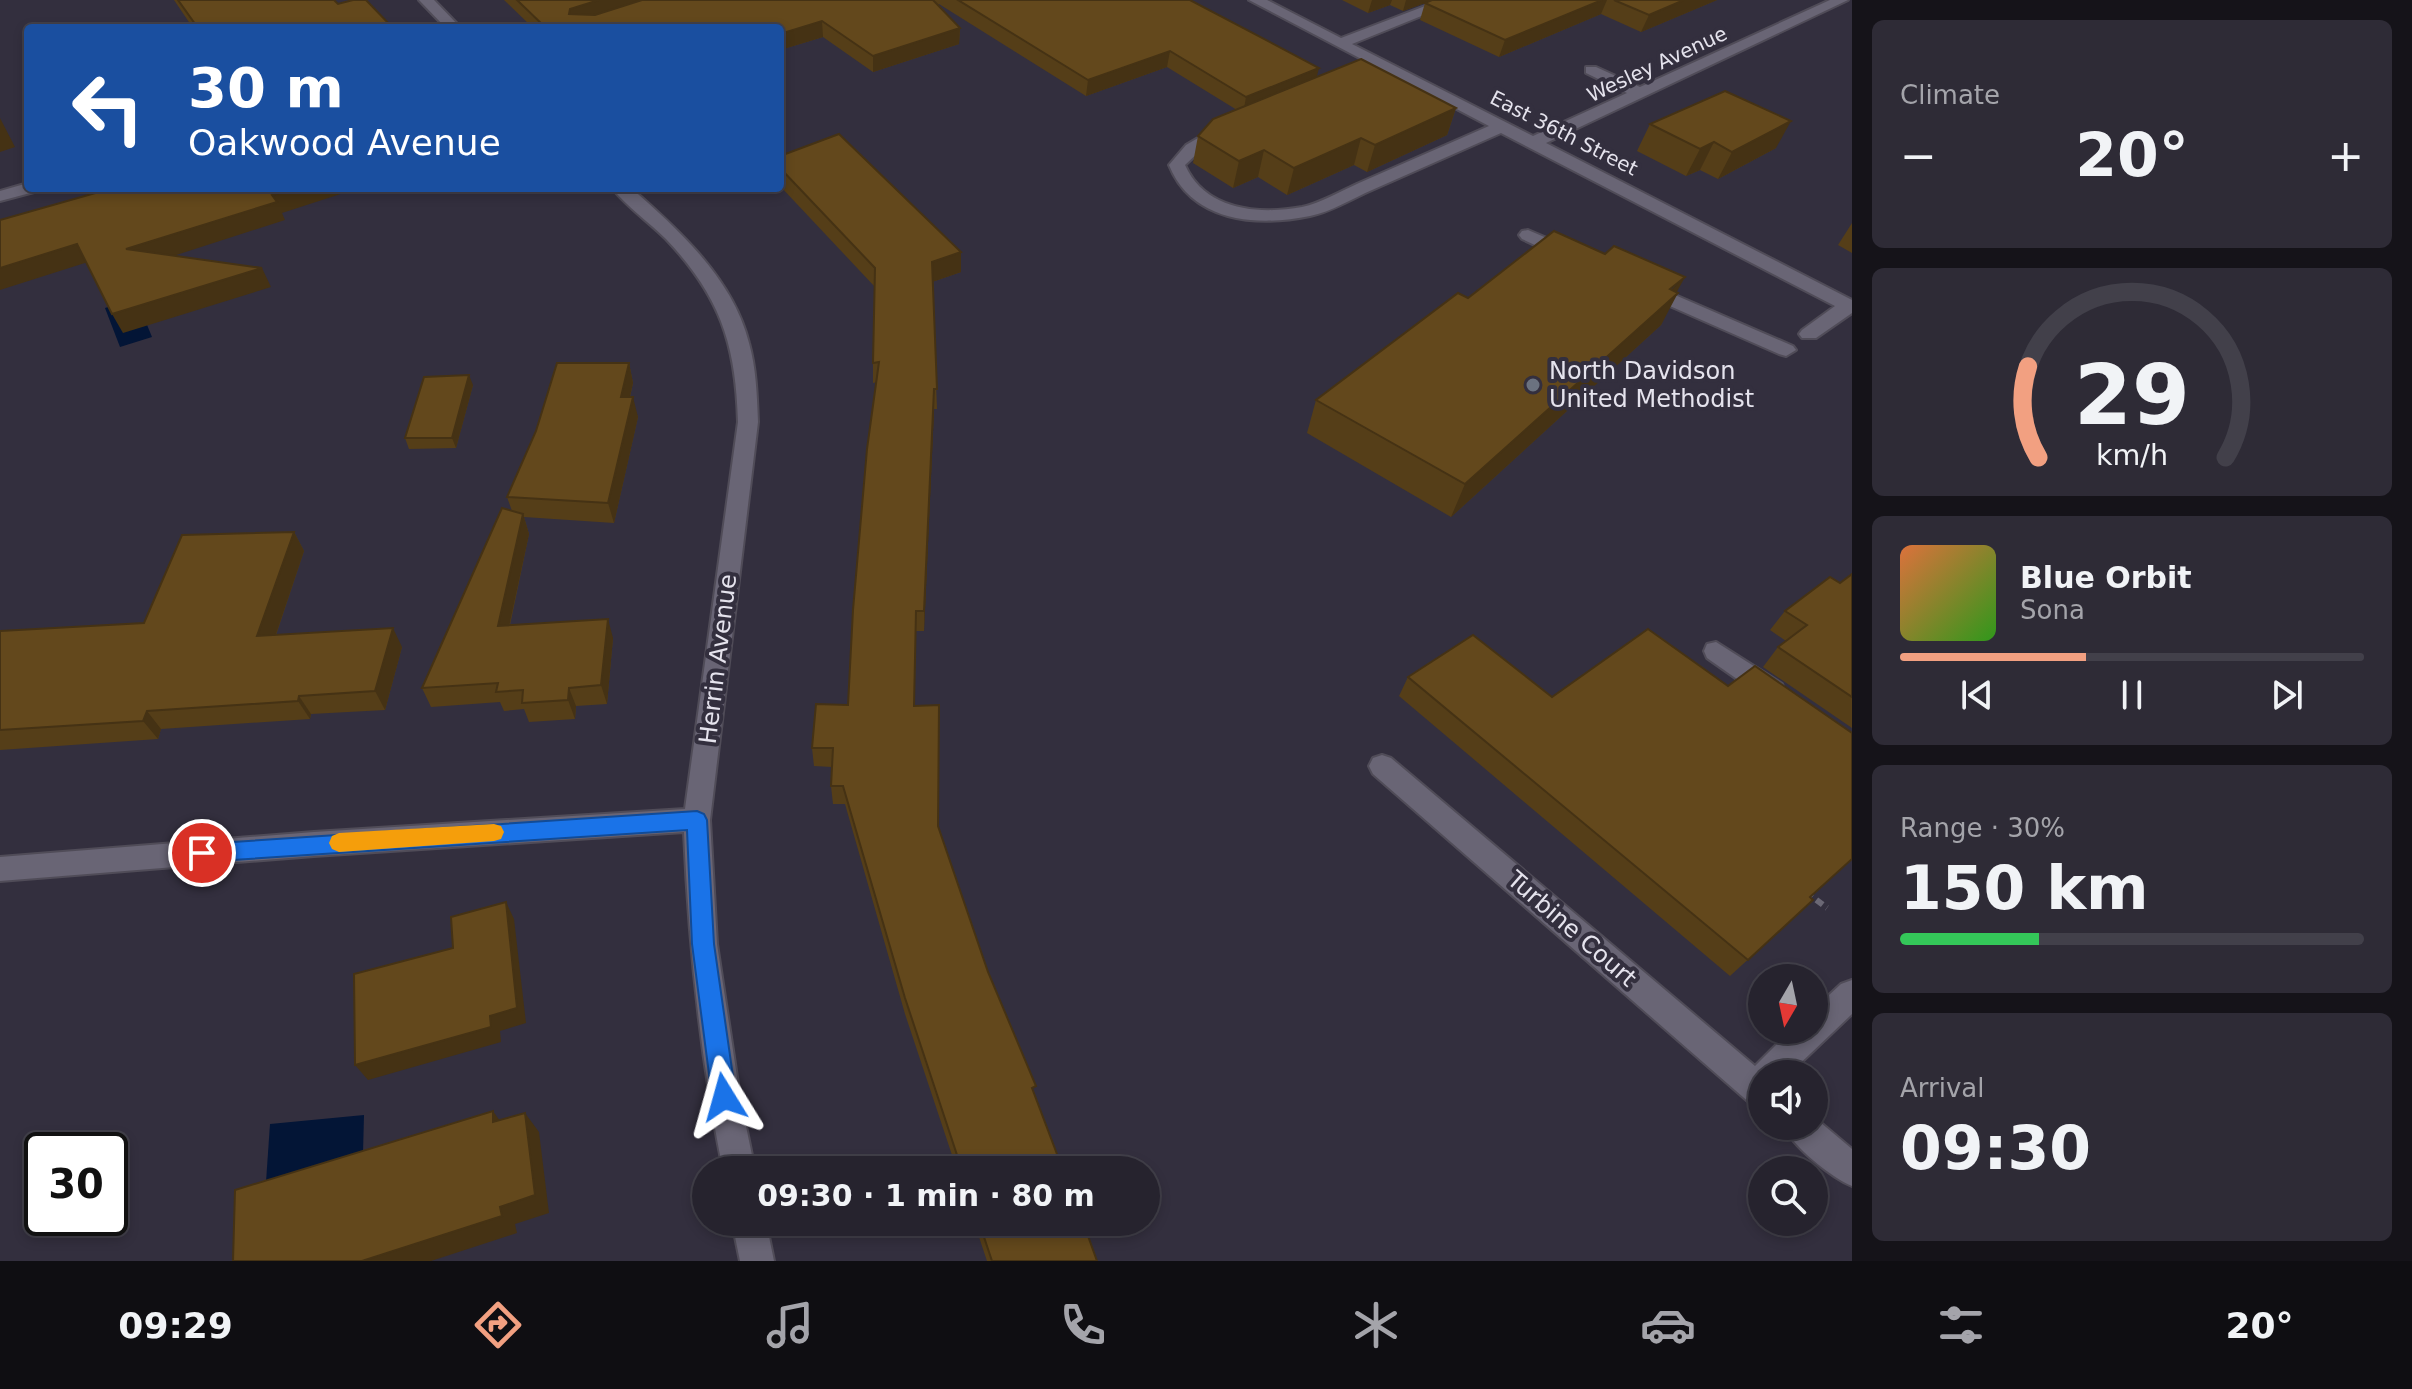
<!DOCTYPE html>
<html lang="en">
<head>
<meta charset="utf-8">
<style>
  body { margin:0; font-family:"DejaVu Sans",sans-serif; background:#2e2b36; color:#f1f3f6; height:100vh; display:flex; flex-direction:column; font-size:30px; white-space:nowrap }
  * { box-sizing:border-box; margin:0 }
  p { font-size:26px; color:#a4a4aa }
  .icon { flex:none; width:44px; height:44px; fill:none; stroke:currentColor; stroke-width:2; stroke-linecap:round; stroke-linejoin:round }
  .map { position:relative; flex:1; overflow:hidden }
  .panel { display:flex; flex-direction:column; gap:20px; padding:20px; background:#151319; width:560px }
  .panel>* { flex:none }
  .guide { position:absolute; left:24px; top:24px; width:760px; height:168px; border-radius:8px; box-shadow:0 4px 12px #0003,0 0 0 2px #42404a; background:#1a4fa0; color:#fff; overflow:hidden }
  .needle { width:52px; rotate:189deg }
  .buttons { position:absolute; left:1748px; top:964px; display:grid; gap:16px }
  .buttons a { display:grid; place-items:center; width:80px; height:80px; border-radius:50%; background:#26232e; box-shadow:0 4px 12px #0003,0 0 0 2px #42404a; font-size:40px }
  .speed { position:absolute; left:24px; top:1132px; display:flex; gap:16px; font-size:40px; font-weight:700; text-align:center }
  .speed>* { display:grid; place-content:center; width:104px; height:104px; border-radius:50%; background:#26232e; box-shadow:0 4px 12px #0003,0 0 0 2px #42404a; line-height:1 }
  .speed .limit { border:4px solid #111; border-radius:12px; background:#fff; color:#111 }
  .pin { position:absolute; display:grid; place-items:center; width:68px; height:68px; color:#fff; margin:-34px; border:4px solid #fff; border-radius:50%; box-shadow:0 2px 8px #0007 }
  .me { position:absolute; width:88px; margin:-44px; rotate:352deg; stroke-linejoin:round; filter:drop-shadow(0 0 6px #0008) }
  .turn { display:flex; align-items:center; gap:28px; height:168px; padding:0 32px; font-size:36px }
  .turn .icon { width:104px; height:104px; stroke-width:2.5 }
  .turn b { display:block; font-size:56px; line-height:68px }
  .big { font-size:60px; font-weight:800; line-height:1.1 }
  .panel .tile { flex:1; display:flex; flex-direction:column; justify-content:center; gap:12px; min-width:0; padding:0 28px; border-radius:12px; background:#2e2b36 }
  .panel .dial { align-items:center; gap:0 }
  .dial svg { height:208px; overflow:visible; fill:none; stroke:#42404a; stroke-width:7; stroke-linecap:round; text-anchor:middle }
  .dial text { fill:#f1f3f6; stroke:none }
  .song { display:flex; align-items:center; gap:24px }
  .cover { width:96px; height:96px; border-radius:12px; background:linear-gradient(135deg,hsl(20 70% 55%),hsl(110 70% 35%)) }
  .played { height:8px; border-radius:4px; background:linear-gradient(90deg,#f2a081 40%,#42404a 40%) }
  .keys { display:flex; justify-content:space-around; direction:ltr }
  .heat { display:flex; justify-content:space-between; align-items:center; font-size:44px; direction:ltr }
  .charge { height:12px; border-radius:6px; background:linear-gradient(90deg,#34c759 30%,#42404a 0) }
  .trip { position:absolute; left:692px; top:1156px; width:468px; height:80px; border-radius:40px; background:#26232e; box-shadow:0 4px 12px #0003,0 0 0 2px #42404a; font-weight:800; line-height:80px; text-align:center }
  .tab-bar { display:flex; height:128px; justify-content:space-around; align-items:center; background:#0f0e12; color:#a4a4aa }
  .tab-bar .icon { width:56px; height:56px }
  .tab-bar .on { color:#f2a081 }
  .tab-bar b { font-size:36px; color:#f1f3f6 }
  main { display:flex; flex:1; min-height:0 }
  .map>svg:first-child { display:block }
  .water { fill:#031536 }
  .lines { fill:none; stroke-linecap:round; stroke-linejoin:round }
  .minor-casing { stroke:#504c58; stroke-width:4 }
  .path { stroke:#6b6875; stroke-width:6; stroke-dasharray:8 5; stroke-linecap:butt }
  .minor { fill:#696575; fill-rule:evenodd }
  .wall { fill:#553e18 }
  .shaded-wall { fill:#453214 }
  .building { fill:#63481c; stroke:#453214; stroke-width:2 }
  .route { fill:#1a73e8; stroke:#114b97; stroke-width:2 }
  .slow { fill:#f59e0b }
  .worship-dot { fill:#6b7280; stroke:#332f3e; stroke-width:3 }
  .labels { text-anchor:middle; stroke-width:8; stroke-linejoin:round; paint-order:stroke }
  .far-street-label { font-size:20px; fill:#e5e3ed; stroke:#332f3e }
  .poi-label { font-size:24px; fill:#e5e3ed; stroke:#332f3e; text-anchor:start }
  .street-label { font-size:24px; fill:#e5e3ed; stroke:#332f3e }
</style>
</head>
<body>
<main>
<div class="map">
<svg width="1852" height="1261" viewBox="0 0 1852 1261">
  <rect width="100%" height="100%" fill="#332f3e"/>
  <!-- water -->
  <g class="water">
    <polygon points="136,298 152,337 120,347 105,308"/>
    <polygon points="364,1115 363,1153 266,1182 270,1124"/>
  </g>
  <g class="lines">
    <!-- minor casing -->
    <g class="minor-casing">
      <g id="minor">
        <polygon points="419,0 434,0 461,28 446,28"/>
        <path d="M1249,0H1267L1341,38L1441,0H1461L1352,44L1533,136L1627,93L1586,73V67H1596L1640,87L1830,0H1848L1546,143L1852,300V313L1816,338H1802L1799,334L1802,330L1835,306L1501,133C1458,152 1415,171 1372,190C1353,198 1331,212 1310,216C1256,227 1192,222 1169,165L1186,145L1217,127L1223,125L1231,130L1203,148L1185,165C1205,210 1258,215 1302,207C1321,203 1341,191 1359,183C1402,164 1446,145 1489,126Z"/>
        <polygon points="28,183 28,188 37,188 34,192 0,201 0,191"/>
        <path d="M612,188H631C679,230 733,279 749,343C756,368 757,395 758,422L710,820L717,944L740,1097L755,1170H723C700,1056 689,949 684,832L314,856L0,881V857L314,832L685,809L738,422C736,344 720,296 666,239C649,222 627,207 612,188Z"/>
        <polygon points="1528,230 1577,251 1580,255 1571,260 1565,259 1522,239 1519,235 1522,231"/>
        <polygon points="1645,282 1793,346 1796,350 1786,356 1779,354 1638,292 1636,288 1638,284"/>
        <polygon points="1716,642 1782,684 1785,691 1782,698 1773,701 1764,698 1707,658 1704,651 1707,644"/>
        <polygon points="1382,755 1391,758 1755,1066 1791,1030 1814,1030 1814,1009 1841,984 1852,980 1852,1014 1789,1074 1762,1074 1762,1109 1751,1104 1373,774 1369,766 1373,758"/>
        <path d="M1814,1117L1852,1149V1186C1832,1178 1792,1146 1784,1126H1814Z"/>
        <polygon points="732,1222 766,1222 774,1261 740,1261"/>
      </g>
    </g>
    <!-- path -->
    <polyline class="path" points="1806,892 1827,908"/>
    <!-- minor -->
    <use href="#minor" class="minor"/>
  </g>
  <!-- wall -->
  <g class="wall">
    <polygon points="174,0 334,0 338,4 393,28 193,28"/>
    <polygon points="504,0 1190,0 1317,77 1456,108 1447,135 1367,172 1354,165 1287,195 1258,177 1233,188 1193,163 1198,136 1237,110 1167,67 1086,96 939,4 938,5 960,28 959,44 873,72 823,37 780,50 780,28 533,28"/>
    <polygon points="1342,0 1717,0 1641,32 1601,14 1499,57 1420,20 1425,3 1403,11 1390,5 1368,13"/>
    <polygon points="1650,124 1776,148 1718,179 1700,170 1686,176 1637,151"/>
    <polygon points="780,156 961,252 961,272 932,282 937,409 934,409 924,631 916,631 914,706 938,826 988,972 1063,1170 957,1170 905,1014 845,804 833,804 831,786 832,767 814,766 812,748 848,705 877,382 873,383 873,363 875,287 780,186"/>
    <polygon points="1852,223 1852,253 1838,245"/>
    <polygon points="1677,292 1661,325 1451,517 1307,433 1316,400 1468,298"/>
    <polygon points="629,363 633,383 630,397 638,417 614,523 524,517 529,534 510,625 613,638 607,704 576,706 575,719 529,722 524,709 504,711 500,702 431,707 422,688 512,511 507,497"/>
    <polygon points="473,385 456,448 409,449 405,438"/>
    <polygon points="294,532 304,551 276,635 402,647 385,710 311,714 310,719 161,729 158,739 0,750 0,631 144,623"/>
    <polygon points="1852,574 1852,728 1763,667 1778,647 1786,641 1770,630 1785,611 1840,583"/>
    <polygon points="1408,677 1813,900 1730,976 1399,696"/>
    <polygon points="974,1222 1083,1222 1097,1261 987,1261"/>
  </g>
  <!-- shaded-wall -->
  <g class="shaded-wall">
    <polygon points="599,0 652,0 573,28 569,14 570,9"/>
    <polygon points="1372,0 1392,0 1390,5 1368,13"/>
    <polygon points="1406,0 1433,0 1403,11"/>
    <polygon points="1602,0 1607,0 1601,14 1499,57 1505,40"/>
    <polygon points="1684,0 1717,0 1641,32 1649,15"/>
    <polygon points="822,21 823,37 780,50 780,34"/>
    <polygon points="960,28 959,44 873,72 873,56"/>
    <polygon points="1170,51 1167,67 1086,96 1088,80"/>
    <polygon points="1319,68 1315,84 1243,114 1246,97"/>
    <polygon points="1456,108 1447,135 1367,172 1375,145"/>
    <polygon points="0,118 15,147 0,152"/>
    <polygon points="1791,121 1776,148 1718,179 1732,152"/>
    <polygon points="1361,138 1354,165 1287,195 1294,168"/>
    <polygon points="1714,142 1700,170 1686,176 1700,149"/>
    <polygon points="1264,150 1258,177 1233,188 1239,161"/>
    <polygon points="295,188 359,188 282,213 285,220 136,268 126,249"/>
    <polygon points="77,244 88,262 0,290 0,268"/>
    <polygon points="961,252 961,272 932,282 932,262"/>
    <polygon points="262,268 271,287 123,333 112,314"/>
    <polygon points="1685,277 1674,297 1678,293 1661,325 1451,517 1465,484"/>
    <polygon points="629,363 633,383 625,417 621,397"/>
    <polygon points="469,375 473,385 456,448 452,438"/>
    <polygon points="934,389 934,409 924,631 924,611"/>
    <polygon points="633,397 638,417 614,523 608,503"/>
    <polygon points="523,514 529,534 505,645 498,626"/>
    <polygon points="294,532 304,551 269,655 257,636"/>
    <polygon points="608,619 613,638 607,704 601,685"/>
    <polygon points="393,628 402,647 385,710 375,691"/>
    <polygon points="569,688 576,706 575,719 568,700"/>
    <polygon points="299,696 311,714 310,719 298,701"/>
    <polygon points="147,711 161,729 158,739 143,721"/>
    <polygon points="506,902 514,919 526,1023 500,1031 501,1042 368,1080 355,1065 490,1016"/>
    <polygon points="493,1111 507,1131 493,1122"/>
    <polygon points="525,1113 539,1132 549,1213 515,1224 517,1233 431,1261 362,1261 500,1207"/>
  </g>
  <!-- building -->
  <g class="building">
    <polygon points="178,0 334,0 338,4 353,0 366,0 393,28 198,28"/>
    <polygon points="517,0 599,0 570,9 569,14 595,15 642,0 933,0 960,28 873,56 822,21 780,34 780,28 546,28"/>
    <polygon points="958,0 1190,0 1319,68 1246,97 1170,51 1088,80"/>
    <polygon points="1432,0 1602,0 1505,40 1425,3"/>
    <polygon points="1614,0 1684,0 1649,15"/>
    <polygon points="1361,59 1456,108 1375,145 1361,138 1294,168 1264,150 1239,161 1198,136 1213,119"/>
    <polygon points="1725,91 1791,121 1732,152 1714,142 1700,149 1650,124"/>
    <polygon points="839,134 961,252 932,262 937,389 934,389 924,611 916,611 914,706 939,705 938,826 988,972 1036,1086 1032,1088 1063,1170 962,1170 905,998 843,786 831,786 833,748 812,748 816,704 848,705 853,610 867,449 879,362 873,363 875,268 780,168 780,156"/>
    <polygon points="113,188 295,188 272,195 277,202 126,249 262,268 112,314 77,244 0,268 0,220"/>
    <polygon points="1554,231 1605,254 1614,246 1685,277 1670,289 1678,293 1465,484 1316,400 1458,293 1468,298"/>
    <polygon points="557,363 629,363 621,397 633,397 608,503 507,497 536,431"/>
    <polygon points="469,375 452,438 405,438 424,377"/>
    <polygon points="502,508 523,514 498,626 608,619 601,685 569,688 568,700 522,703 523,690 496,692 498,683 422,688"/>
    <polygon points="294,532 257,636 393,628 375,691 299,696 298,701 147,711 143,721 0,730 0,631 144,623 182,535"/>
    <polygon points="1852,574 1852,697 1778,647 1807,625 1785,611 1830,577 1840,583"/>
    <polygon points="1648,629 1728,686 1755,666 1852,733 1852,859 1810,897 1813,900 1748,960 1408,677 1473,635 1552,697"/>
    <polygon points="506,902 517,1008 490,1016 491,1027 355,1065 354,974 453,948 451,917"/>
    <polygon points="493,1111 493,1122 525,1113 535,1195 500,1207 502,1216 362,1261 233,1261 235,1190"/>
    <polygon points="979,1222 1083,1222 1097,1261 992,1261"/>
  </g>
  <!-- route -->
  <polygon class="route" points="697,811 704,814 707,820 714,944 736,1097 732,1106 724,1109 715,1106 712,1097 692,944 687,830 202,862 195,859 192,853 195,846 202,844"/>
  <!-- slow -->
  <polygon class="slow" points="494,824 501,826 504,832 501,839 494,841 339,852 332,849 329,843 332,836 339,833"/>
  <!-- markers -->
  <circle class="worship-dot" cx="1533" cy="385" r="8"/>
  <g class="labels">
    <!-- far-street labels -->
    <g class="far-street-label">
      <text transform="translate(1657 64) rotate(-25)" y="7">Wesley Avenue</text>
      <text transform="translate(1564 133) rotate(27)" y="7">East 36th Street</text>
    </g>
    <!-- poi labels -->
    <g class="poi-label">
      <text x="1549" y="379">North Davidson<tspan x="1549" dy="28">United Methodist</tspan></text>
    </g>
    <!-- street labels -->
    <g class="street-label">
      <text transform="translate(718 659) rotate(-83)" y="8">Herrin Avenue</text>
      <text transform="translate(1572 929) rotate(41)" y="8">Turbine Court</text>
    </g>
  </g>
</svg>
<div class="buttons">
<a><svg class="needle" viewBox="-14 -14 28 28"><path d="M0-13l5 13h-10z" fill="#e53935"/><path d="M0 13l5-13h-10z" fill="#a4a4aa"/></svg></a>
<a><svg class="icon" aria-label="sound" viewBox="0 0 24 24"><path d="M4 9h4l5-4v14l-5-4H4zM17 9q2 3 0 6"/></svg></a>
<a><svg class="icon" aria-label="search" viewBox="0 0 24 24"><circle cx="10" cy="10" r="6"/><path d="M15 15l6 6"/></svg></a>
</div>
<div class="speed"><div class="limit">30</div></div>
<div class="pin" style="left:202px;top:853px;background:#d93025"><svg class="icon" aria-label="arrive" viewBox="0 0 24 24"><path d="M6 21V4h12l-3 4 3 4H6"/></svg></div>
<svg class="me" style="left:724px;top:1097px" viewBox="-20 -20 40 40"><path d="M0-17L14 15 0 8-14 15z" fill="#1a73e8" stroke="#fff" stroke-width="4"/></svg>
<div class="trip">09:30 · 1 min · 80 m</div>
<div class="guide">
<div class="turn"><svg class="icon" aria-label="left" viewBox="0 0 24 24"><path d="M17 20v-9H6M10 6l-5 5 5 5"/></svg><div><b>30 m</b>Oakwood Avenue</div></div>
</div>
</div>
<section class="panel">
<div class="tile"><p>Climate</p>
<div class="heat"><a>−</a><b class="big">20°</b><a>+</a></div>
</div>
<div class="tile dial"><svg viewBox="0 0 100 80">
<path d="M14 69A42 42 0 1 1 86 69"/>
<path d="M14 69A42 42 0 0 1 10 34" stroke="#f2a081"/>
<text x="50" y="56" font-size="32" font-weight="700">29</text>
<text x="50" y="72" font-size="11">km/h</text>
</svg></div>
<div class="tile">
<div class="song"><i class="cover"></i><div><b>Blue Orbit</b><p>Sona</p></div></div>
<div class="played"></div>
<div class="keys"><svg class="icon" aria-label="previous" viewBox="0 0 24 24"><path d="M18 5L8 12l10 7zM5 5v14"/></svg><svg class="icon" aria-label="pause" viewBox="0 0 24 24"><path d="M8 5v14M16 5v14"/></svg><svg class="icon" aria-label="next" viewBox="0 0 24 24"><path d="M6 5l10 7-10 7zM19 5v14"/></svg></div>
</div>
<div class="tile"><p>Range · 30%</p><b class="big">150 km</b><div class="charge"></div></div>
<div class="tile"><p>Arrival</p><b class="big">09:30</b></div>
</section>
</main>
<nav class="tab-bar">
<b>09:29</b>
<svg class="icon on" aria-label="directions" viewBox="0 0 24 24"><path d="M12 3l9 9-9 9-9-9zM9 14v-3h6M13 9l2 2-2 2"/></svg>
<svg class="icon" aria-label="music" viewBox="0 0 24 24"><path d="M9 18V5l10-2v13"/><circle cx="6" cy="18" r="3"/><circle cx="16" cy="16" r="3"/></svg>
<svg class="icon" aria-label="phone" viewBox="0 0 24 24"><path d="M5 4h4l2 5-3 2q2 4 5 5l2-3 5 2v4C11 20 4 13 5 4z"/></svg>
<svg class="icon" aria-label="climate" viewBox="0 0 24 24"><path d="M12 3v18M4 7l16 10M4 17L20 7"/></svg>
<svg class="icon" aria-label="car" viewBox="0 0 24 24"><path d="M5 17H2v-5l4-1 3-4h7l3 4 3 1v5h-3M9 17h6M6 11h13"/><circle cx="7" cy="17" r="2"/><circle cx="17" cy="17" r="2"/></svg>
<svg class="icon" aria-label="filters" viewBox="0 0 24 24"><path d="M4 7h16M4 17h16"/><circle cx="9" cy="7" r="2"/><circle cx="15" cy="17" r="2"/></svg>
<b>20°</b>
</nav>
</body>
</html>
